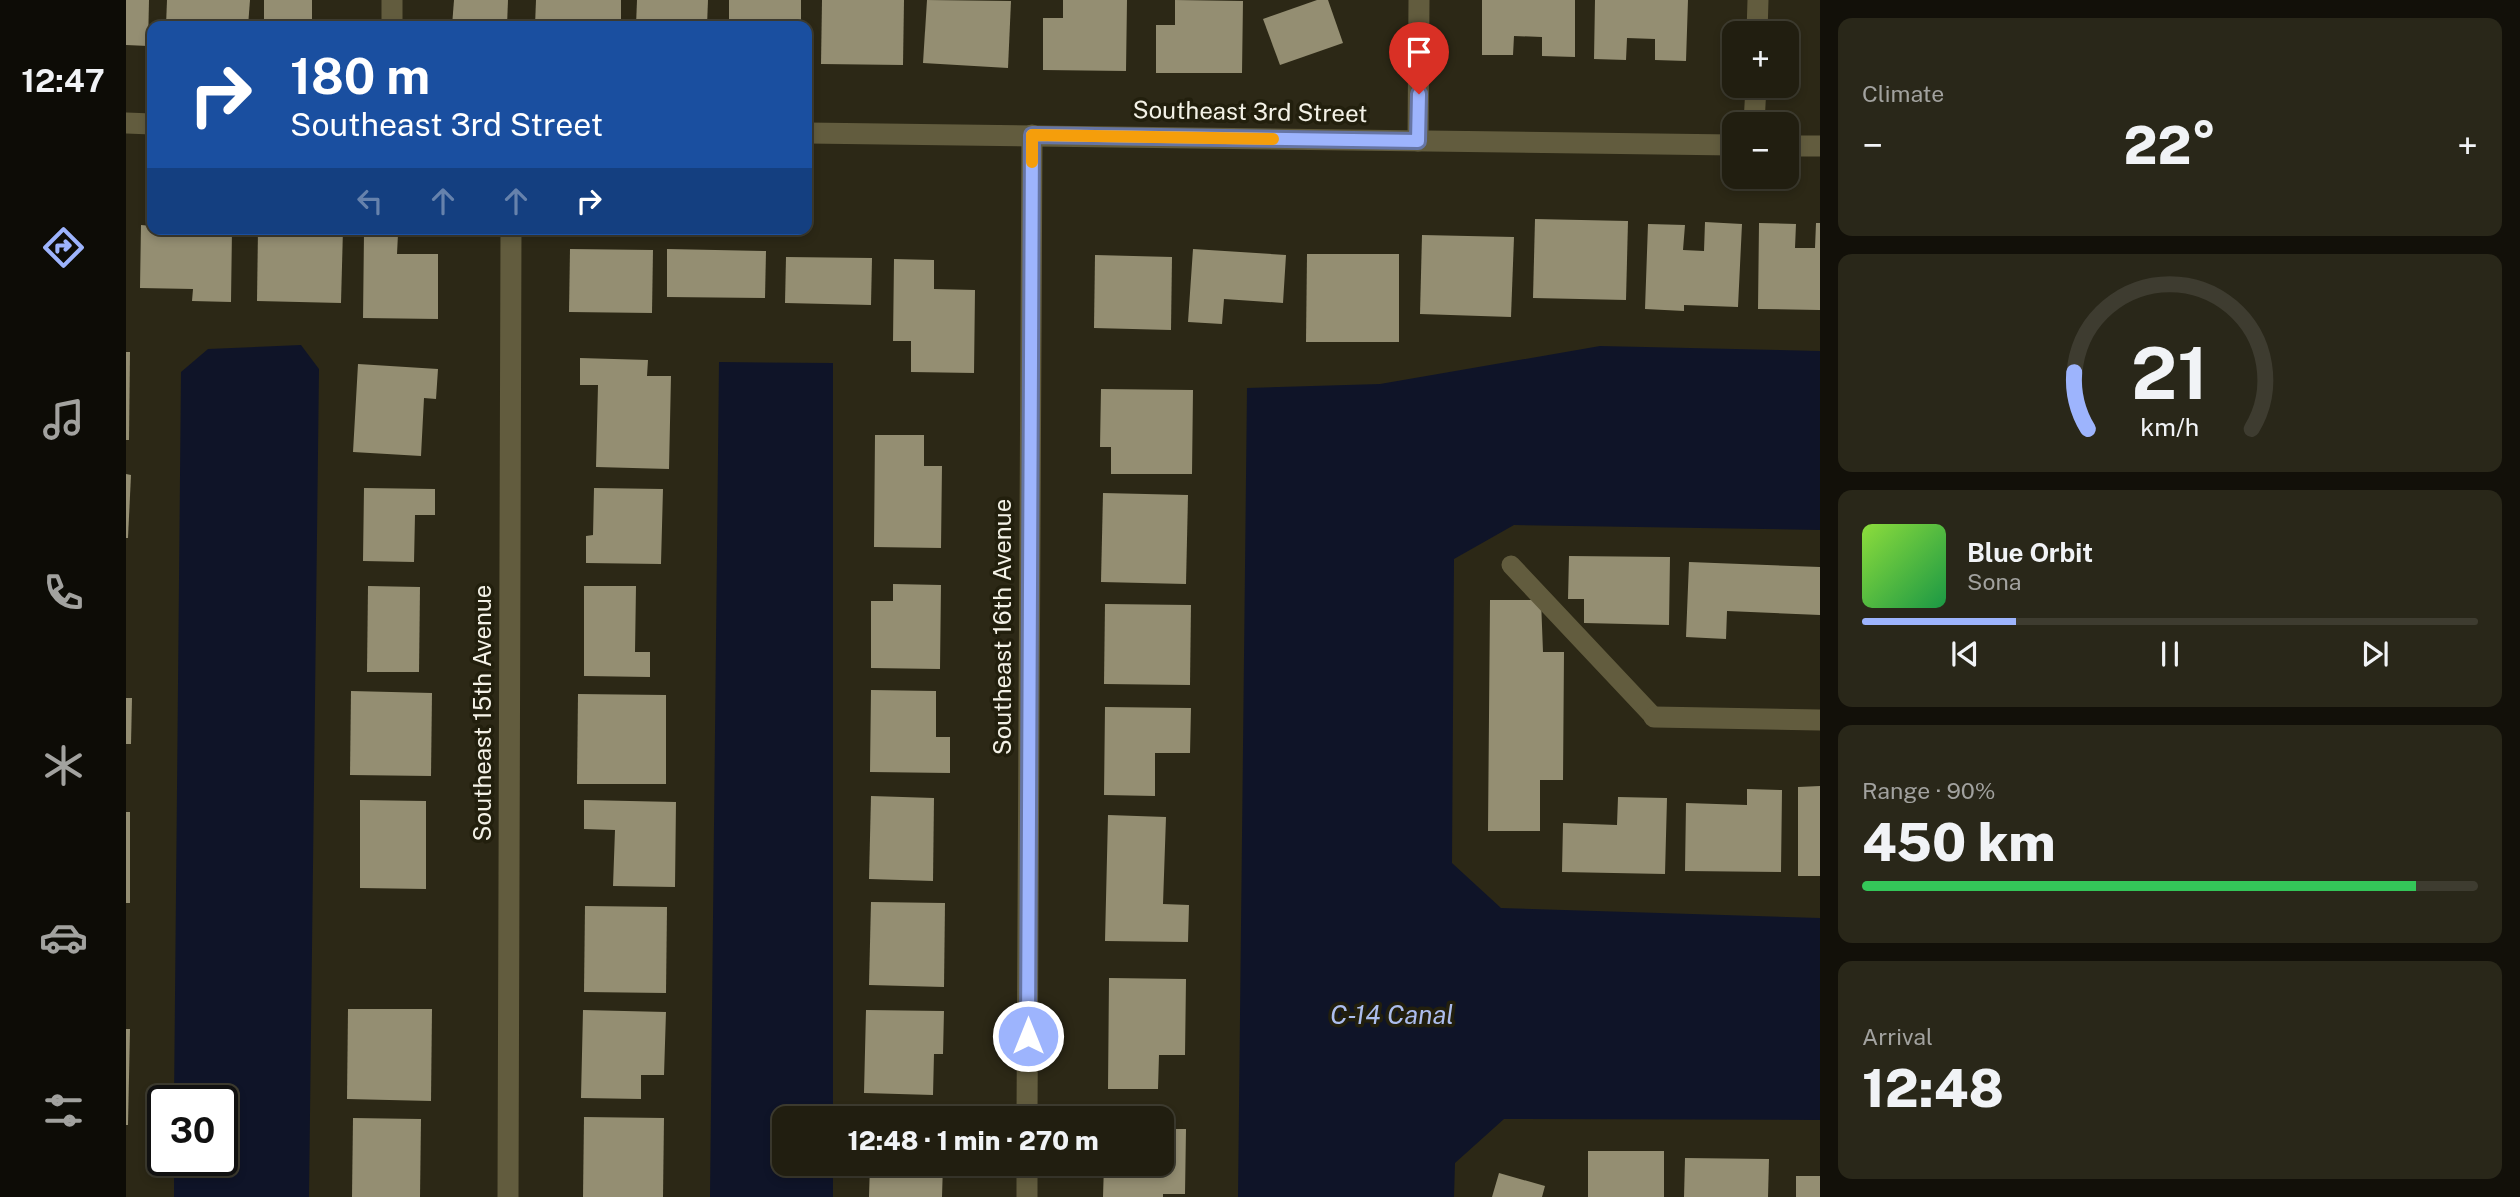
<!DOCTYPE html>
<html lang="en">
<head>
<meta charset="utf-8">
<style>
  body { margin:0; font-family:"Public Sans",sans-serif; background:#292719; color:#f1f3f6; height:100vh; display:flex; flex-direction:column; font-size:26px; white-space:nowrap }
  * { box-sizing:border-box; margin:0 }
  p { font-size:23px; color:#a2a29f }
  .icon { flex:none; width:38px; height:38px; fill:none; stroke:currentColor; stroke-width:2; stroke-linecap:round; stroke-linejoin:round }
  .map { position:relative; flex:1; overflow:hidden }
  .details { display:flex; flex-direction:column; gap:18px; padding:18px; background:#121009; width:700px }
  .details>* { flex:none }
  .banner { position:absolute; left:21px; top:21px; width:665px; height:214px; border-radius:14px; box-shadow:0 4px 10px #0003,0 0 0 2px #3e3c30; background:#1a4fa0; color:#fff; overflow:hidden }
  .controls { position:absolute; left:1596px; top:21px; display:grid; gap:14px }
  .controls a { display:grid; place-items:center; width:77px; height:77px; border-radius:14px; background:#211e10; box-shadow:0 4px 10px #0003,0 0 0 2px #3e3c30; font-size:35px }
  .speed { position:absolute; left:21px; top:1085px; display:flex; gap:14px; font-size:35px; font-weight:700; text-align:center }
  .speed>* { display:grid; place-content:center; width:91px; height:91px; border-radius:50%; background:#211e10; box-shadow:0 4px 10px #0003,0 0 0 2px #3e3c30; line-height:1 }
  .speed .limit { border:4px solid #111; border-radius:10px; background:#fff; color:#111 }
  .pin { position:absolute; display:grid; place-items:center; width:60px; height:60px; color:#fff; margin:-72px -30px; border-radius:50% 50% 50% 0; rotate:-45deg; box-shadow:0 0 7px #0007 }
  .pin .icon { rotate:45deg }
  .me { position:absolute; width:77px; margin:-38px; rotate:0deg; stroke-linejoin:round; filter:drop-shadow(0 0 5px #0008) }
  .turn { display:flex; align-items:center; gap:24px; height:147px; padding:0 28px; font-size:32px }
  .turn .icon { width:91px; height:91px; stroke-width:2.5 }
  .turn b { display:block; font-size:49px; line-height:60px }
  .lanes { display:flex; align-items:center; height:66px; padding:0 28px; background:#0003; justify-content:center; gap:35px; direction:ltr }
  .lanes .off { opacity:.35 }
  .big { font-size:52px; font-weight:800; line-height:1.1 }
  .details .widget { flex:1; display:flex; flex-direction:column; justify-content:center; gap:10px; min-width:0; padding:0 24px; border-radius:14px; background:#292719 }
  .details .dial { align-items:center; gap:0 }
  .dial svg { height:182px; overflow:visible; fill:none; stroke:#3e3c30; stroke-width:7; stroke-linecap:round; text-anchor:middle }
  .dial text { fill:#f1f3f6; stroke:none }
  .song { display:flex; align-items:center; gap:21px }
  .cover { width:84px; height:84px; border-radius:10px; background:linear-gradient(135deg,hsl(90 70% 55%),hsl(140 70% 35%)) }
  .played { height:7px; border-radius:4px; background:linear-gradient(90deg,#9db4fd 25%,#3e3c30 25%) }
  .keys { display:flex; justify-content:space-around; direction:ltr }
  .heat { display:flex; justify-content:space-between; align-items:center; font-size:38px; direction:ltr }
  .charge { height:10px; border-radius:5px; background:linear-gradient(90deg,#34c759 90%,#3e3c30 0) }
  .trip { position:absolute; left:646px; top:1106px; width:402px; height:70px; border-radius:14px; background:#211e10; box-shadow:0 4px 10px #0003,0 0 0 2px #3e3c30; font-weight:800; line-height:70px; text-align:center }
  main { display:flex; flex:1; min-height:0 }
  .menu { display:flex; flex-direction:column; width:126px; justify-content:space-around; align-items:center; background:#0d0c06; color:#a2a29f }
  .menu .icon { width:49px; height:49px }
  .menu .current { color:#9db4fd }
  .menu b { font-size:32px; color:#f1f3f6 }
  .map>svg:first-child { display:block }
  .water { fill:#0f1428 }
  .building { fill:#948e72 }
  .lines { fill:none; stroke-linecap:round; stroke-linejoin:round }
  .lane { stroke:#625c3e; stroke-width:19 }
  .street { stroke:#625c3e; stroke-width:21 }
  .route-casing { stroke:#6675a4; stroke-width:18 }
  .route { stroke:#9db4fd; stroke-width:12 }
  .slow { stroke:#f59e0b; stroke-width:12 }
  .labels { text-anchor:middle; stroke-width:7; stroke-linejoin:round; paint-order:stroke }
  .street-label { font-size:24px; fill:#f4f2e7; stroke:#221f0d }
  .water-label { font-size:26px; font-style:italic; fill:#acbded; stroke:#221f0d }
</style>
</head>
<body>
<main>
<nav class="menu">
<b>12:47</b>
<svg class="icon current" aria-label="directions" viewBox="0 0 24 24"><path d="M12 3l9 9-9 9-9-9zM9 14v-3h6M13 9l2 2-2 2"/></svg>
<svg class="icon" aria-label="music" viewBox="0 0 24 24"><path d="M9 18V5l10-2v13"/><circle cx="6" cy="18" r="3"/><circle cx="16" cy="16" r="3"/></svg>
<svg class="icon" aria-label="phone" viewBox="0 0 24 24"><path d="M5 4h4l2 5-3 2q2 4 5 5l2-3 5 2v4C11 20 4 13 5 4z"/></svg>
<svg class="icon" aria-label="climate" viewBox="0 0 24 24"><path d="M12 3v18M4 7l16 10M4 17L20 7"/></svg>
<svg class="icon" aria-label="car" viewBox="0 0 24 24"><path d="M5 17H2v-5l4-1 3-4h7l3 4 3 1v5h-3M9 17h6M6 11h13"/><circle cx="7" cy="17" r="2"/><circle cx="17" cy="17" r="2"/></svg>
<svg class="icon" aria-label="filters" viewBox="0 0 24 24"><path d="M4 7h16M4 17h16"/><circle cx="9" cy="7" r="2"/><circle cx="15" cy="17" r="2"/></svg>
</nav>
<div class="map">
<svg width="1694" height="1197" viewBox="0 0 1694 1197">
  <rect width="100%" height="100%" fill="#2c2816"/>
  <!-- water -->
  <g class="water">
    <polygon points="175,345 193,369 183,1197 48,1197 48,1160 96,1160 96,1101 48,1101 55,372 82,349"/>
    <polygon points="1474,346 1694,351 1694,530 1388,525 1328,559 1326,863 1375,908 1694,918 1694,1120 1378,1119 1329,1163 1328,1197 1112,1197 1121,388 1254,384"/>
    <polygon points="593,362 707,363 707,1118 658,1118 658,1164 707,1164 707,1197 584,1197"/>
  </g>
  <!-- building -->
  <g class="building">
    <polygon points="0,0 23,0 22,46 0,45"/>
    <polygon points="41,0 124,0 122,26 40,26"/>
    <polygon points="138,0 186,0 186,20 207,20 206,26 138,26"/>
    <polygon points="328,0 382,0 381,26 326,26"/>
    <polygon points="410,0 495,0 495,26 409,26"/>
    <polygon points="511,0 582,0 581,26 510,26"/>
    <rect x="603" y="0" width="72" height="26"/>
    <polygon points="696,0 778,0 777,65 695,64"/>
    <polygon points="801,0 885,1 882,68 797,63"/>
    <polygon points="937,0 1001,0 1000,71 917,70 917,18 937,18"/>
    <polygon points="1049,0 1117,1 1116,73 1030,73 1030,25 1049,25"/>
    <polygon points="1191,0 1202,0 1217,43 1154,65 1137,19"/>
    <polygon points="1356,0 1449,0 1449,57 1416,56 1416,37 1388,36 1387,55 1356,55"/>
    <polygon points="1469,0 1562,0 1560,61 1529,60 1529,39 1501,38 1500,60 1468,59"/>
    <polygon points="1409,219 1502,221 1500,300 1407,298"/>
    <polygon points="1579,222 1616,224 1612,307 1558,305 1558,311 1519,309 1522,224 1559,225 1557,250 1578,251"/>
    <polygon points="1633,223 1670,224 1669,248 1689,248 1690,223 1694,223 1694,310 1632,309"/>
    <polygon points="15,225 26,226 26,229 106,229 105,302 66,301 67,289 14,288"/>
    <polygon points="132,229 217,229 215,303 131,301"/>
    <polygon points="238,233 272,234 271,254 312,254 312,319 237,318"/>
    <polygon points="1296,235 1388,237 1385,317 1294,314"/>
    <polygon points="444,249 527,250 526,313 443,312"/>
    <polygon points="541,249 640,251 639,298 541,297"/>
    <polygon points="1067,249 1160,255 1157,303 1098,299 1096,324 1062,322"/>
    <polygon points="1181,254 1273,254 1273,342 1180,342"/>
    <polygon points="969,255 1046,257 1045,330 968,328"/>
    <polygon points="660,257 746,258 745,305 659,303"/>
    <polygon points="768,259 808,260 808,289 849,290 848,373 785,372 785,341 767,341"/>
    <polygon points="0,352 4,352 3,440 0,440"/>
    <polygon points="454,358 522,360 521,376 545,376 543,469 470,467 472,385 454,385"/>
    <polygon points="232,364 312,369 310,399 298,398 295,456 227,452"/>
    <polygon points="975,389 1067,390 1066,474 985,474 985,447 974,447"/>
    <polygon points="749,435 798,435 798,466 816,466 815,548 748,547"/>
    <polygon points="0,474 5,475 2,538 0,538"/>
    <polygon points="238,488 309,489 309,515 289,515 288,562 237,561"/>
    <polygon points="468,488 537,489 535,564 460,563 460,536 467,535"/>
    <polygon points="977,493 1062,495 1060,584 975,582"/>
    <polygon points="1443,556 1544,557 1543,625 1458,623 1458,599 1442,599"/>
    <polygon points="1563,562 1694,567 1694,615 1601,611 1600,639 1560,637"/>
    <polygon points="767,584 815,585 814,669 745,668 745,601 767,601"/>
    <polygon points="242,586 294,587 293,672 241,672"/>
    <polygon points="458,586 510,586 509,652 524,652 524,677 458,676"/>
    <polygon points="1364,600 1415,600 1417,652 1438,652 1437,780 1414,780 1414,831 1362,831"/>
    <polygon points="979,604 1065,605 1064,685 978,684"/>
    <polygon points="745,690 810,691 810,737 824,737 824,773 744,772"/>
    <polygon points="225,691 306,693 305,776 224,775"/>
    <polygon points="452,694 540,695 540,784 451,784"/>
    <polygon points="0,698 6,698 5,744 0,744"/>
    <polygon points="979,707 1065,708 1064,753 1029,753 1029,796 978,795"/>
    <polygon points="1694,786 1694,876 1672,876 1672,787"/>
    <polygon points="1621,789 1656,790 1655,872 1559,871 1560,803 1621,805"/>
    <polygon points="745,796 808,798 807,881 743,879"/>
    <polygon points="1492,797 1541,798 1539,874 1436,872 1437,823 1491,825"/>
    <polygon points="234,800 300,801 300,889 234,888"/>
    <polygon points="458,800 550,802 549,887 487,886 489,830 458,829"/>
    <rect x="0" y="812" width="4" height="91"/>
    <polygon points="982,815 1040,817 1037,904 1063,905 1062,942 979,941"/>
    <polygon points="745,902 819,903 818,987 743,985"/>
    <polygon points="459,906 541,907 540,993 458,992"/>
    <polygon points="983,978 1060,979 1059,1055 1033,1055 1032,1089 982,1089"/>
    <polygon points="222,1009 306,1009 305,1101 221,1099"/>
    <polygon points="457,1010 540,1012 538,1075 515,1075 515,1099 455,1098"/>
    <polygon points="740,1010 818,1011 817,1054 808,1054 807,1095 738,1093"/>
    <polygon points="0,1029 4,1029 2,1125 0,1125"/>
    <polygon points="745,1115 793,1116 793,1118 745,1118"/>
    <polygon points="458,1117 538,1118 537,1197 457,1197"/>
    <polygon points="227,1118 295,1119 294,1197 226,1197"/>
    <polygon points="1036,1129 1060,1129 1059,1194 1037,1194 1037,1197 977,1197 978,1164 1036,1164"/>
    <rect x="1462" y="1151" width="76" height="46"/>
    <polygon points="1559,1158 1643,1159 1642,1197 1558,1197"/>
    <polygon points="744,1164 817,1164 816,1197 743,1197"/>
    <polygon points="1373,1173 1419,1186 1416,1197 1366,1197"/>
    <rect x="1670" y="1176" width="24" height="21"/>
  </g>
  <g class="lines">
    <!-- lane -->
    <polyline class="lane" points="1385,565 1528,717"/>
    <!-- street -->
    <g class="street">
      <polyline points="266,26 266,0"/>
      <polyline points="1631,33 1632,0"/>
      <polyline points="0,123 26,124"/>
      <polyline points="1628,124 1630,86"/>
      <polyline points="681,133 1608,145"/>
      <polyline points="1292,141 1293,0"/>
      <polyline points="1661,146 1694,146"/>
      <polyline points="1528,717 1694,720"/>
      <polyline points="901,1118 906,135"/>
      <polyline points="382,1197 385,229"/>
      <polyline points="901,1197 901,1164"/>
    </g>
  </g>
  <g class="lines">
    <!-- route casing -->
    <g class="route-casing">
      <polyline id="route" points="902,1036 906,135 1292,141 1293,94"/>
    </g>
    <!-- route -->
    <use href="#route" class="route"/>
    <!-- slow -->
    <polyline class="slow" points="906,162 906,135 1147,139"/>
  </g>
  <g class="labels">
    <!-- street labels -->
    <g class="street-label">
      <text transform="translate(1124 112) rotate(1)" y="8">Southeast 3rd Street</text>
      <text transform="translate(877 627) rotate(-90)" y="8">Southeast 16th Avenue</text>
      <text transform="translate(357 713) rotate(-90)" y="8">Southeast 15th Avenue</text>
    </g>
    <!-- water labels -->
    <g class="water-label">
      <text x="1266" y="1024">C-14 Canal</text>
    </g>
  </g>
</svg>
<div class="controls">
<a>+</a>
<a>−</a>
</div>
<div class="speed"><div class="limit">30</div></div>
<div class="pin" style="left:1293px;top:94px;background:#d93025"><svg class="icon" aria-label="arrive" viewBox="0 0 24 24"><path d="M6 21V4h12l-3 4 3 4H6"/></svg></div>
<svg class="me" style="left:902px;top:1036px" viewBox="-20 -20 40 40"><circle r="17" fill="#9db4fd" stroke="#fff" stroke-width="3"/><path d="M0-11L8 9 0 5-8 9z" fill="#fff"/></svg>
<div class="trip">12:48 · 1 min · 270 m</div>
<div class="banner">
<div class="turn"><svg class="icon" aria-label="right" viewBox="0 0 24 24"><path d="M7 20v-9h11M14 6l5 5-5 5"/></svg><div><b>180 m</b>Southeast 3rd Street</div></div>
<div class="lanes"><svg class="icon off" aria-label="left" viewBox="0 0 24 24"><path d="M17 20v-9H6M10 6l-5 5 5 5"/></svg><svg class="icon off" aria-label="ahead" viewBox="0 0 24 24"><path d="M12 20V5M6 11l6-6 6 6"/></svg><svg class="icon off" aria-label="ahead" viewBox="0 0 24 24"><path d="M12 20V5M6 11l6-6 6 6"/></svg><svg class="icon" aria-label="right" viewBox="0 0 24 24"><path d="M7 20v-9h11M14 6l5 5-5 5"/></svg></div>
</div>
</div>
<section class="details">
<div class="widget"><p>Climate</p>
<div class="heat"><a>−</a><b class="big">22°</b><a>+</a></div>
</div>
<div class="widget dial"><svg viewBox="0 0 100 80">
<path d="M14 69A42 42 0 1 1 86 69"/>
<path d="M14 69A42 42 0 0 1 8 44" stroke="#9db4fd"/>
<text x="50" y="56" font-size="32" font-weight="700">21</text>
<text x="50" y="72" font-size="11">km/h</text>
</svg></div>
<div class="widget">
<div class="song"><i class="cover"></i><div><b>Blue Orbit</b><p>Sona</p></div></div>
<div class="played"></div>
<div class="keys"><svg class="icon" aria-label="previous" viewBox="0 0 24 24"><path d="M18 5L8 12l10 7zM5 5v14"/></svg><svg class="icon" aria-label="pause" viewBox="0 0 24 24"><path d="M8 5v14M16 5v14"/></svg><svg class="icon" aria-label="next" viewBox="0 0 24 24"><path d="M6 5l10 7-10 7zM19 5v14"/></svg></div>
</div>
<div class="widget"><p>Range · 90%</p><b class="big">450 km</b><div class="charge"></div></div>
<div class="widget"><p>Arrival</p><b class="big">12:48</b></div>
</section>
</main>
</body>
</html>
